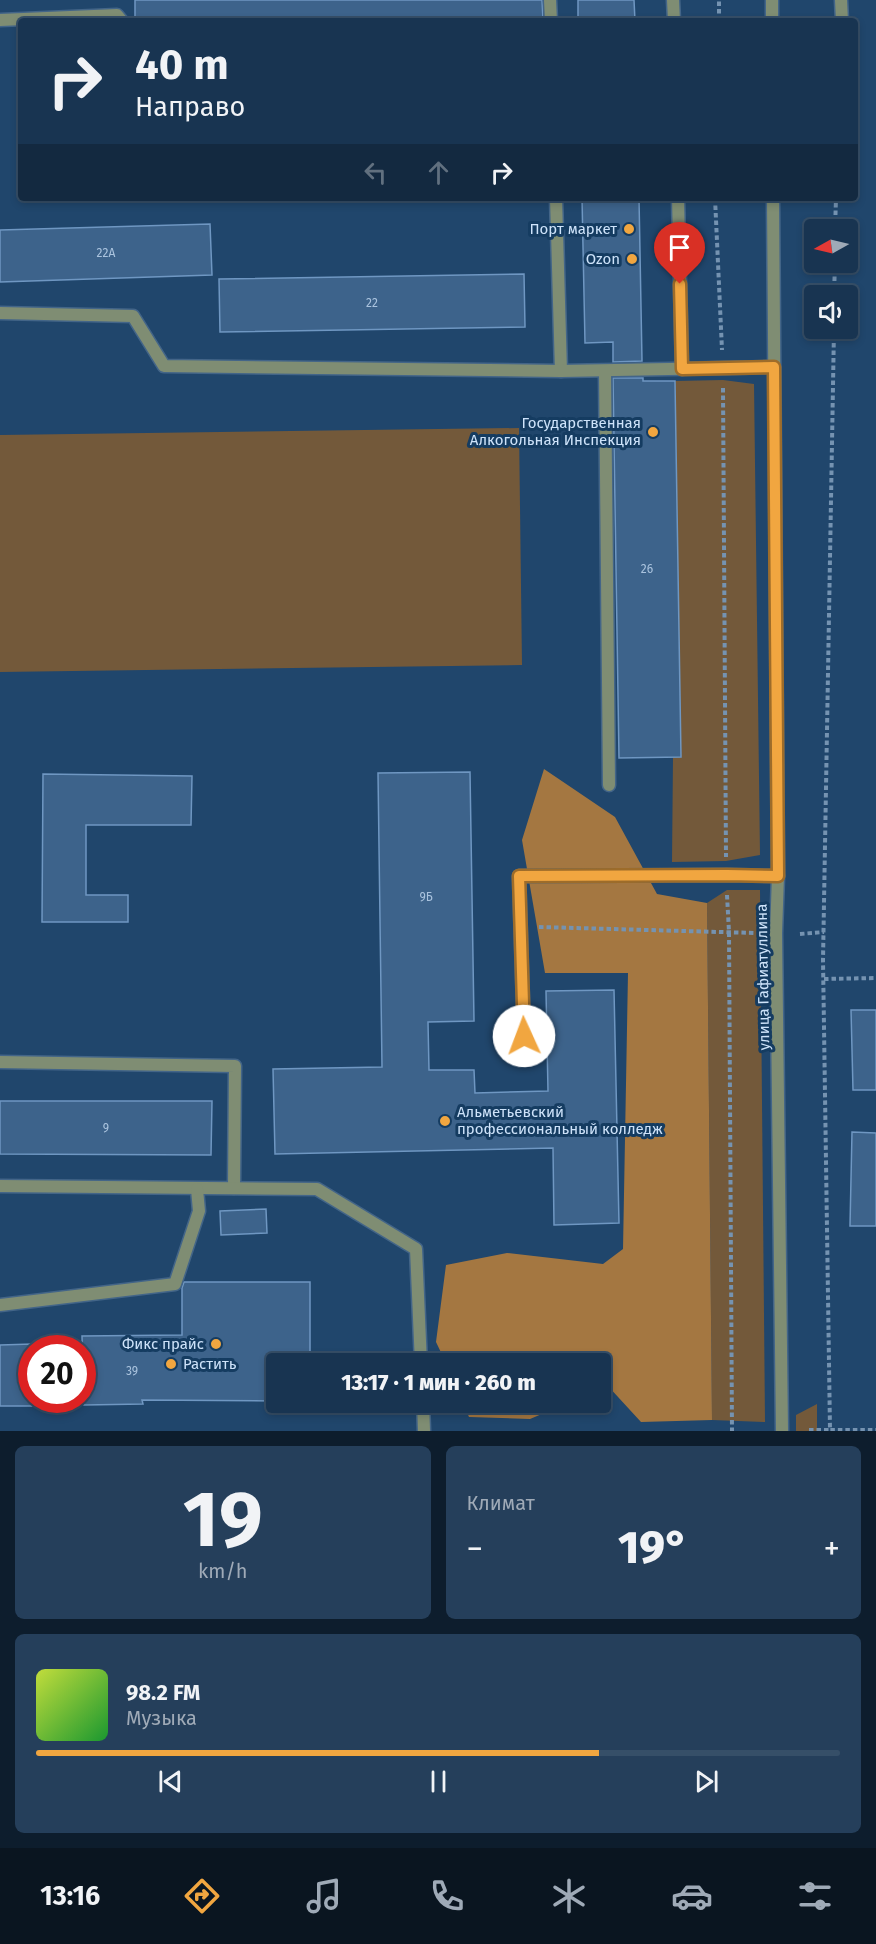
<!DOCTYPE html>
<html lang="ru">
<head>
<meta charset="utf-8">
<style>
  body { margin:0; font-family:"Fira Sans",sans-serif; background:#253f5b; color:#f1f3f6; height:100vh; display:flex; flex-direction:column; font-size:22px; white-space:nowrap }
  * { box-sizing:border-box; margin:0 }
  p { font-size:20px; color:#9faab7 }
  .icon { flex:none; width:33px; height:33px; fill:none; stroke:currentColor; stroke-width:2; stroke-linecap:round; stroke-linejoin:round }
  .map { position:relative; height:1431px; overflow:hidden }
  .drawer { display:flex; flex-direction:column; gap:15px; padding:15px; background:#0d1d2d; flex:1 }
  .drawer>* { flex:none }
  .guide { position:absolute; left:18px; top:18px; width:840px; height:183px; border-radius:6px; box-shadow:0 3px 9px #0003,0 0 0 2px #364f68; background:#183451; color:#f1f3f6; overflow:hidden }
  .needle { width:39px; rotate:262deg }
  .tools { position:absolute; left:804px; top:219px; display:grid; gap:12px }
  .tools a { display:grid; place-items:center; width:54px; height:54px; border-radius:6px; background:#183451; box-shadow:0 3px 9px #0003,0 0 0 2px #364f68; font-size:30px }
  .speed { position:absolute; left:18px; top:1335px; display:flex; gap:12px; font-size:30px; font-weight:700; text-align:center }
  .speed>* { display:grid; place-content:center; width:78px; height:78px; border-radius:50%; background:#183451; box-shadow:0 3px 9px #0003,0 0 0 2px #364f68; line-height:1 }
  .speed .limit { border:9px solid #d22; background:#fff; color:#111 }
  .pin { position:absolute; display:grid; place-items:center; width:51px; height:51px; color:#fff; margin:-62px -26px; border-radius:50% 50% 50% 0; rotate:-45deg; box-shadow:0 0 6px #0007 }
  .pin .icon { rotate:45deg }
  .me { position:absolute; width:66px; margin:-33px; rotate:358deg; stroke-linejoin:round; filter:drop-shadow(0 0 4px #0008) }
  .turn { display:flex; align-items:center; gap:21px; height:126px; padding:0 18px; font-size:27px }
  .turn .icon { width:78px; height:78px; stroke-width:2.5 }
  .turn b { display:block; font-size:42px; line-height:51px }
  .lanes { display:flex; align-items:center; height:57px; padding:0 18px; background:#0003; justify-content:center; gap:30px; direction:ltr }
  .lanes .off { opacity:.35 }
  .big { font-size:45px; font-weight:800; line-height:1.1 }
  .drawer .tile { flex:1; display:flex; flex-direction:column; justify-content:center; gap:9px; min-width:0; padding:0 21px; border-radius:9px; background:#253f5b }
  .drawer .dial { align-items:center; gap:0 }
  .dial b { font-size:78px; line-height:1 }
  .song { display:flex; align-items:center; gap:18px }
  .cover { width:72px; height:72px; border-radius:9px; background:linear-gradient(135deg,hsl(70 70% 55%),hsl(130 70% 35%)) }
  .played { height:6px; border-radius:3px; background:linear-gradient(90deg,#f1a640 70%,#364f68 70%) }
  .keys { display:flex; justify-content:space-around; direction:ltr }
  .heat { display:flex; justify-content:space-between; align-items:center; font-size:33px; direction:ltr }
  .drawer .tiles { flex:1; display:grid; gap:15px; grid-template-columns:1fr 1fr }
  .tile:last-child { grid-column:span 2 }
  .trip { position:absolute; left:266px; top:1353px; width:345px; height:60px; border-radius:6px; background:#183451; box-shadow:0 3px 9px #0003,0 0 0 2px #364f68; font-weight:800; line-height:60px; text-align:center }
  .tabs { display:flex; height:96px; justify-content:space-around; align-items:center; background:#0a1520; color:#9faab7 }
  .tabs .icon { width:42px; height:42px }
  .tabs .active { color:#f1a640 }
  .tabs b { font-size:27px; color:#f1f3f6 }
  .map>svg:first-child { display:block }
  .green { fill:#73593a }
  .forest { fill:#a47741 }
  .building { fill:#3d638b; stroke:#6f97c2; stroke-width:1.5 }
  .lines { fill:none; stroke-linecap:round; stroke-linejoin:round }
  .service-casing { stroke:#436588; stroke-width:15 }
  .tertiary-casing { stroke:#436588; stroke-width:15 }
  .path { stroke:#7593b1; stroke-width:4; stroke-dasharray:4.5 3; stroke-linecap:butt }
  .service { stroke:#7f8d73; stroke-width:12 }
  .tertiary { stroke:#7f8d73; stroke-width:12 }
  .route-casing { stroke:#9d6c2a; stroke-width:15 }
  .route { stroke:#f1a640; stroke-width:10 }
  .poi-dot { fill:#f1a640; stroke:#153c61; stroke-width:2 }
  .labels { text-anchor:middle; stroke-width:6; stroke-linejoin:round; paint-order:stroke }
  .number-label { font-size:12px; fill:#aac3de }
  .poi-label { font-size:15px; fill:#cee3fa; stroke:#153c61; text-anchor:end }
  .street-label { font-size:15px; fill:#cee3fa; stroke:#153c61 }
</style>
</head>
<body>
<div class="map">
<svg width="876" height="1431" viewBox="0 0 876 1431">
  <rect width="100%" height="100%" fill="#20466c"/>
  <!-- green -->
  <g class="green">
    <polygon points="723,380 754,384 760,855 726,861 672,862 673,757 681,757 675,381"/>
    <polygon points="519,428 522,665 0,672 0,435"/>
    <polygon points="727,890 760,890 765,1422 712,1420 707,903"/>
    <polygon points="817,1404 817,1431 796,1431 796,1415"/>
  </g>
  <!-- forest -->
  <g class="forest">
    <polygon points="544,769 615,817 657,894 707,903 712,1420 641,1422 607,1385 600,1388 600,1364 446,1363 436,1342 446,1265 507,1253 603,1264 623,1249 628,973 545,973 522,840"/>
    <polygon points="463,1403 568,1403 530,1419 469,1417"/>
  </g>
  <!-- building -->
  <g class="building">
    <polygon points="135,0 542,0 543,20 135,21"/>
    <polygon points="578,0 634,0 635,21 578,21"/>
    <polygon points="582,198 639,198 642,361 613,362 613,342 585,343"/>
    <polygon points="210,224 212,275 0,282 0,230"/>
    <polygon points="524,274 525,327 220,332 219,279"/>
    <polygon points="613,378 643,378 643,381 675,381 681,757 619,758"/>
    <polygon points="470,772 474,1021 428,1022 429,1070 474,1070 475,1093 548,1091 546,991 614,990 619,1223 554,1225 553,1148 275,1154 273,1069 382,1067 378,773"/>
    <polygon points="43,774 192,776 191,825 86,825 86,895 128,895 128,922 42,922"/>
    <polygon points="851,1010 876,1010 876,1090 853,1090"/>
    <polygon points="0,1101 212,1101 211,1155 0,1154"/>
    <polygon points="852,1132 876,1133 876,1226 850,1226"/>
    <polygon points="266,1209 267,1233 221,1235 220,1211"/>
    <polygon points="184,1282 310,1282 310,1364 276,1364 276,1401 142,1400 143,1404 84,1405 82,1336 182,1335 182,1288"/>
    <polygon points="32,1344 32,1406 0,1406 0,1345"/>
  </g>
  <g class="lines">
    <!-- service casing -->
    <g class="service-casing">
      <g id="service">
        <polyline points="550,0 551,21"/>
        <polyline points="673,0 674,21"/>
        <polyline points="841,0 842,21"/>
        <polyline points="0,20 117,15 122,21"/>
        <polyline points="556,198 561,371"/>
        <polyline points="678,198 682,369"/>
        <polyline points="0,313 133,316 164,366 561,371 774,367"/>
        <polyline points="605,371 609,785"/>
        <polyline points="524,1036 519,876 727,875 778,876"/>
        <polyline points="0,1062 235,1066 234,1188"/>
        <polyline points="0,1186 317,1189 416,1249 421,1364"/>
        <polyline points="0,1305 175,1284 199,1211 197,1189"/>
        <polyline points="423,1402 424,1431"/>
      </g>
    </g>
    <!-- tertiary casing -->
    <g class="tertiary-casing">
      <g id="tertiary">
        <polyline points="772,0 772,21"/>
        <polyline points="773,198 778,876 776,933 782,1431"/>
      </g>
    </g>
    <!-- path -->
    <g class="path">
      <polyline points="719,21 719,0"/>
      <polyline points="715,198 722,350"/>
      <polyline points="835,230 836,198"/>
      <polyline points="834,296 835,262"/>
      <polyline points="834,328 823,960 830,1430 876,1430"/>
      <polyline points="723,388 726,857"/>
      <polyline points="727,895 729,932 732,1431"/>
      <polyline points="539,927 756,933"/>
      <polyline points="800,934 824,932"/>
      <polyline points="824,979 876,978"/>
      <polyline points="809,1430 830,1430"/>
    </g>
    <!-- service -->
    <use href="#service" class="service"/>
    <!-- tertiary -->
    <use href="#tertiary" class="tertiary"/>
  </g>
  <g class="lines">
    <!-- route casing -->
    <g class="route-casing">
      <polyline id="route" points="524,1036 519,876 727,875 778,876 774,367 682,369 680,284"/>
    </g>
    <!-- route -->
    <use href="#route" class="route"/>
  </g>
  <!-- markers -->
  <g class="poi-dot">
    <circle cx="629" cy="229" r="6"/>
    <circle cx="632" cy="259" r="6"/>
    <circle cx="653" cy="432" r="6"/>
    <circle cx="445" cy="1121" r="6"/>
    <circle cx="216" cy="1344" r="6"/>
    <circle cx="171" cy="1364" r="6"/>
  </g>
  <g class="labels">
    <!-- number labels -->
    <g class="number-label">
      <text x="106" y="257">22А</text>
      <text x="372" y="307">22</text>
      <text x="647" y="573">26</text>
      <text x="426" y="901">9Б</text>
      <text x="106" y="1132">9</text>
      <text x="132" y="1375">39</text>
    </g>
    <!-- poi labels -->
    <g class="poi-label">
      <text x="617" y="234">Порт маркет</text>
      <text x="620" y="264">Ozon</text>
      <text x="641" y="428">Государственная<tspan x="641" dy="17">Алкогольная Инспекция</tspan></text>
      <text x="457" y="1117" text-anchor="start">Альметьевский<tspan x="457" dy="17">профессиональный колледж</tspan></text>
      <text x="204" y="1349">Фикс прайс</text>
      <text x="183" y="1369" text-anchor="start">Растить</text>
    </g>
    <!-- street labels -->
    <g class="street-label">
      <text transform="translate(763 977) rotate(-91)" y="5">улица Гафиатуллина</text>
    </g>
  </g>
</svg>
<div class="tools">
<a><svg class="needle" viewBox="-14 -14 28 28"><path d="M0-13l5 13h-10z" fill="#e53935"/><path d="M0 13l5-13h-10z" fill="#9faab7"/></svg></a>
<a><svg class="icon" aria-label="sound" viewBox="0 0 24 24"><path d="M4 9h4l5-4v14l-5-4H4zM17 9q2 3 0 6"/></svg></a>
</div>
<div class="speed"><div class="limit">20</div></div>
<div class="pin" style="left:680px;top:284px;background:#d93025"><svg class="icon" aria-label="arrive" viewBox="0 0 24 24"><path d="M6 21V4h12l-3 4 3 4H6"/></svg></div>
<svg class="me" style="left:524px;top:1036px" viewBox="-20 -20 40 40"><circle r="19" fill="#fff"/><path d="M0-13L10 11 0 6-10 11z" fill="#f1a640"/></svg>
<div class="trip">13:17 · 1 мин · 260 m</div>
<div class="guide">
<div class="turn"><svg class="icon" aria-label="right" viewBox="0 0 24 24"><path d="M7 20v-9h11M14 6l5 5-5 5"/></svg><div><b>40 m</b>Направо</div></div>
<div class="lanes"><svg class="icon off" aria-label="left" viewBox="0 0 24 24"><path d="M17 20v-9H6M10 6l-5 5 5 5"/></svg><svg class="icon off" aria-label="ahead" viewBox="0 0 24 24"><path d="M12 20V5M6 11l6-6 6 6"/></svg><svg class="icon" aria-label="right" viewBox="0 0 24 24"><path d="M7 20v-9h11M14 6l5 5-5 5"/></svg></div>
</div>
</div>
<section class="drawer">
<div class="tiles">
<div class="tile dial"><b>19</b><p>km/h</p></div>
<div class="tile"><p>Климат</p>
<div class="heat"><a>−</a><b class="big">19°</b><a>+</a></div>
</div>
<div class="tile">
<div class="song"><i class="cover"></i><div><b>98.2 FM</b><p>Музыка</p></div></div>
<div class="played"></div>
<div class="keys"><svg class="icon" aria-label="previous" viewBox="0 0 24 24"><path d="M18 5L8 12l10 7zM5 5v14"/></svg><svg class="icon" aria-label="pause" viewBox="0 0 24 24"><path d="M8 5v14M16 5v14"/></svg><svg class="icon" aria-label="next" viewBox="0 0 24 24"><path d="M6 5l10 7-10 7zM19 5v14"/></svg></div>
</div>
</div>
</section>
<nav class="tabs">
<b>13:16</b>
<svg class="icon active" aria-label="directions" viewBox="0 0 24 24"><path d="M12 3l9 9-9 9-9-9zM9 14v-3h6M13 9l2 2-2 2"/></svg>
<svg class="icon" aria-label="music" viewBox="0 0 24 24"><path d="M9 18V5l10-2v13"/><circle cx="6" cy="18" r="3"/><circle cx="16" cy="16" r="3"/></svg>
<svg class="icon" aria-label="phone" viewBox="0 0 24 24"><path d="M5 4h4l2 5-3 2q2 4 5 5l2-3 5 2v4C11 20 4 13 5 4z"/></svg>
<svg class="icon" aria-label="climate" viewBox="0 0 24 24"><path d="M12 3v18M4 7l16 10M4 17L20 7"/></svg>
<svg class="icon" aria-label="car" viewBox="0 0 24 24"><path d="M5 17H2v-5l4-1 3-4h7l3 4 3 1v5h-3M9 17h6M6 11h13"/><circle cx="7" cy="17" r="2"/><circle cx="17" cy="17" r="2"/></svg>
<svg class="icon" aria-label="filters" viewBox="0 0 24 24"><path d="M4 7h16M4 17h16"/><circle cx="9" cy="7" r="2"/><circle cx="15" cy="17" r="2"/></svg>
</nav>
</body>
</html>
